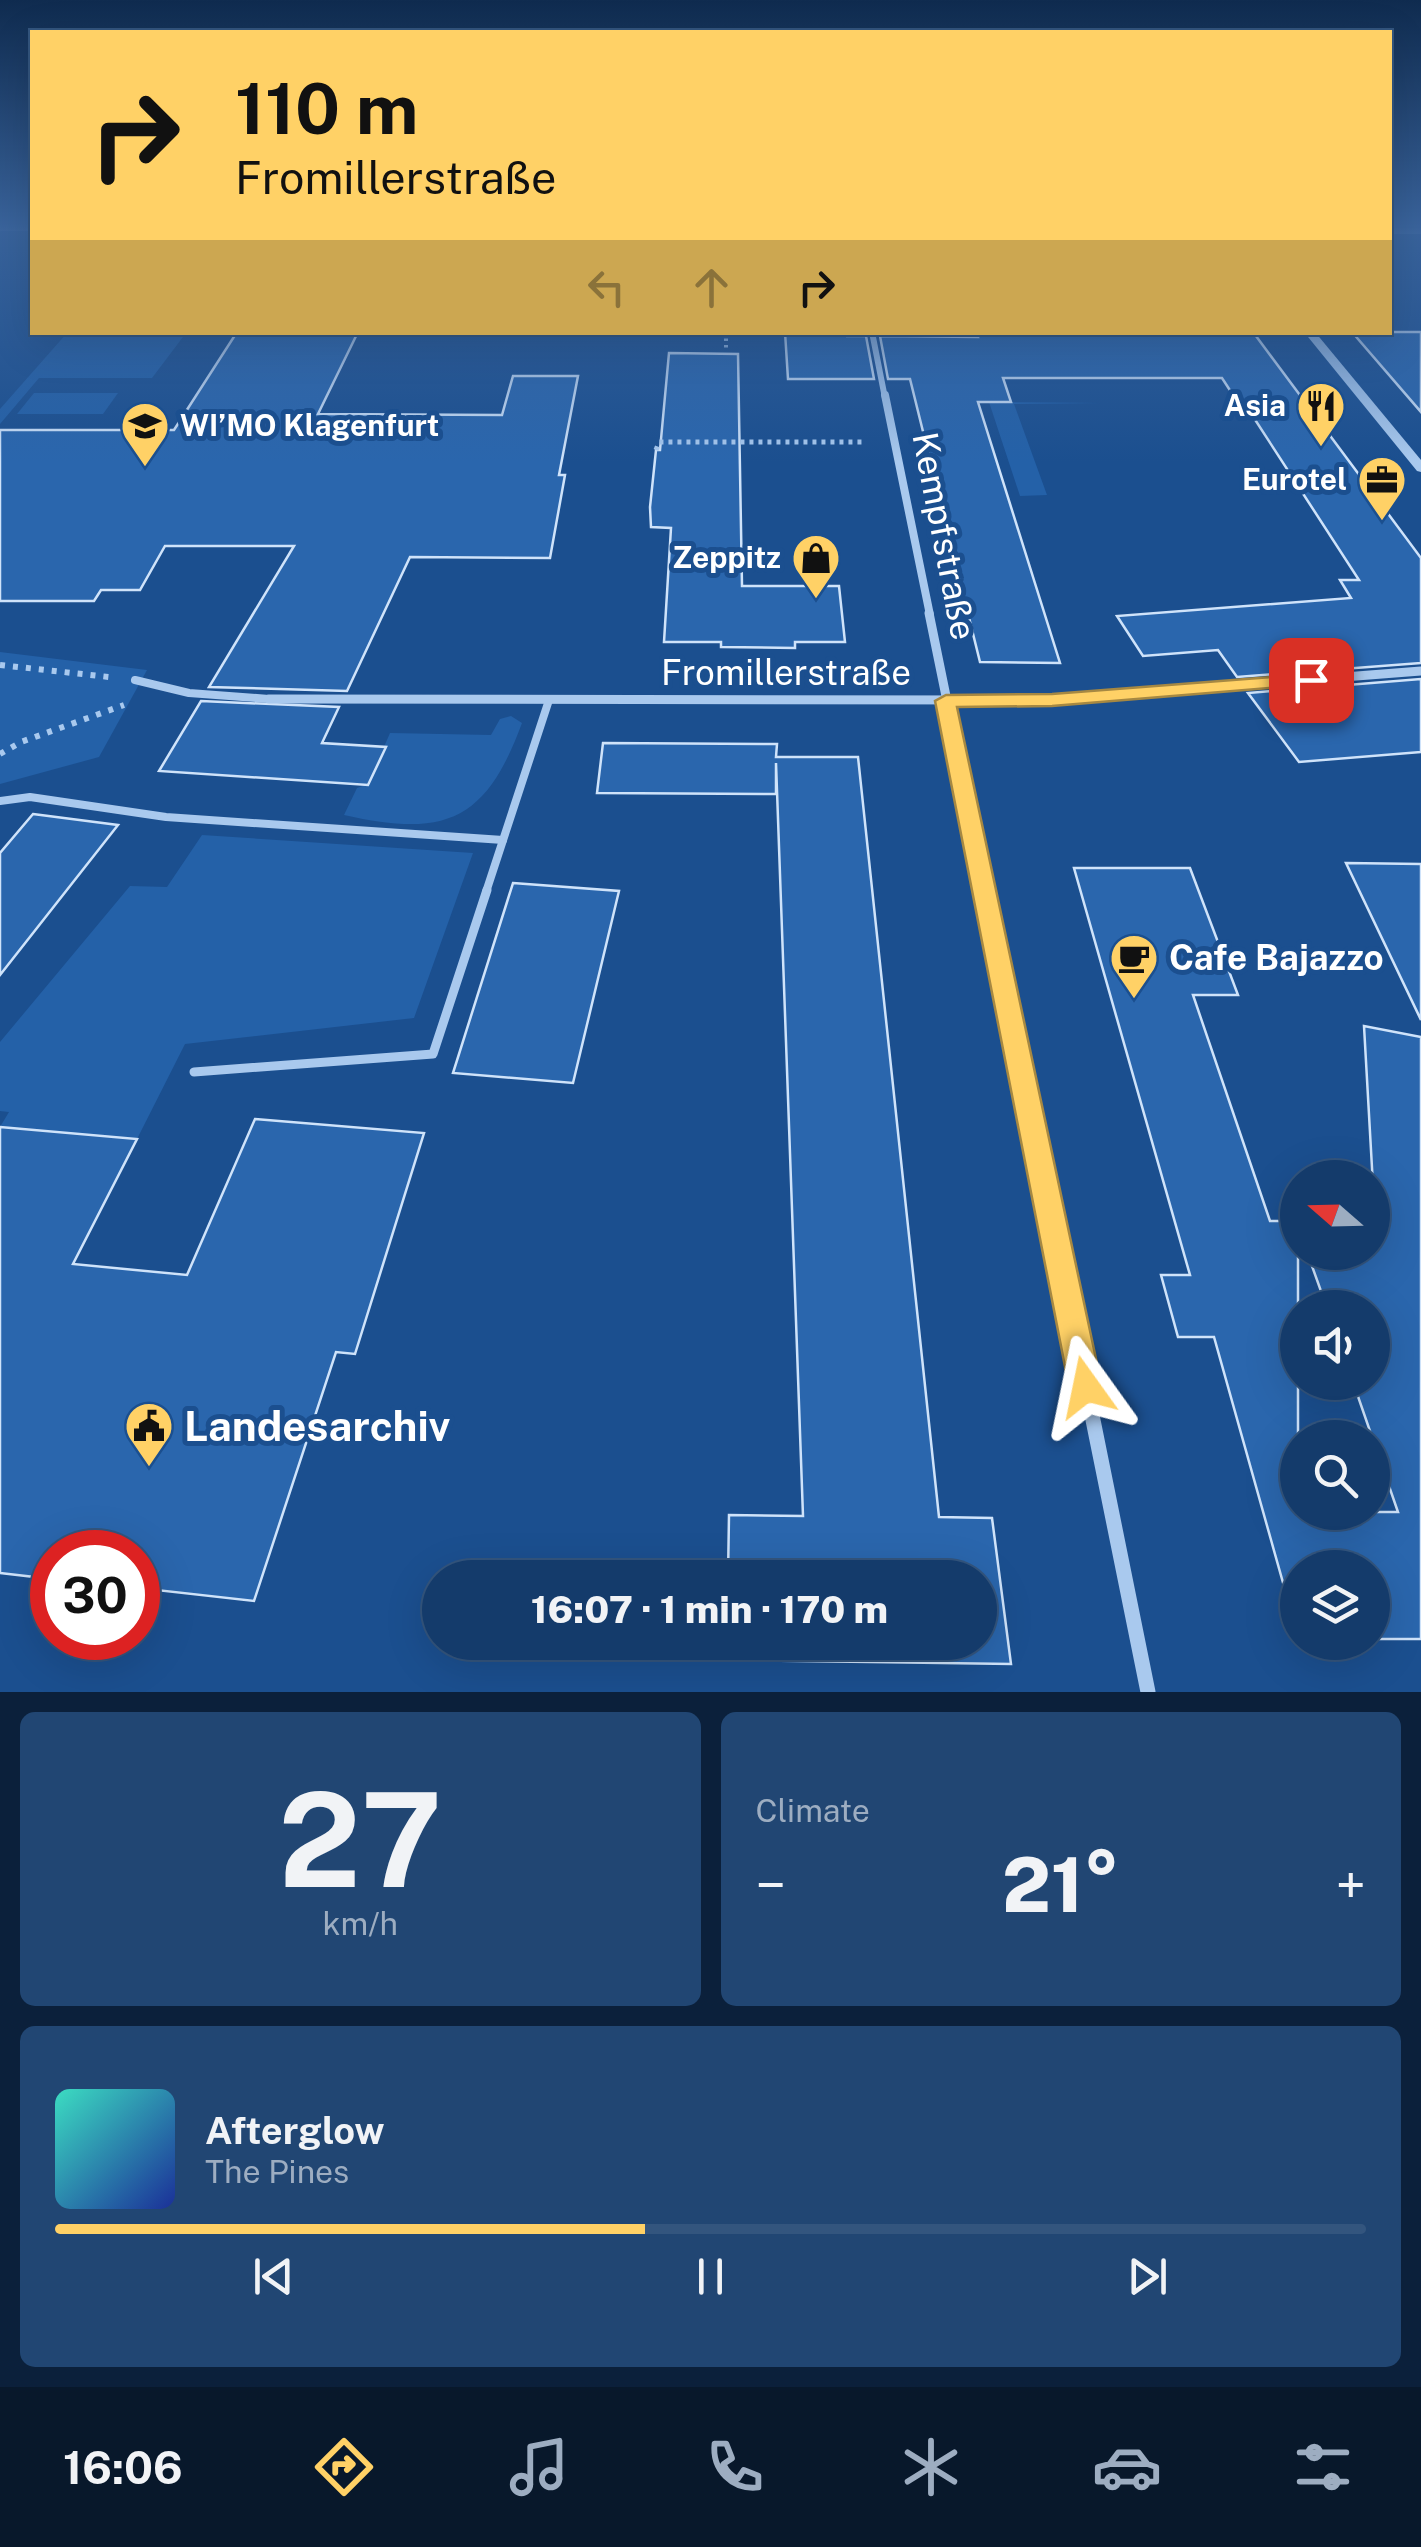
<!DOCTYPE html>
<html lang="en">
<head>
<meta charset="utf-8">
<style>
  body { margin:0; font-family:"Public Sans",sans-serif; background:#214673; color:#f1f3f6; height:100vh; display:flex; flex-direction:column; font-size:38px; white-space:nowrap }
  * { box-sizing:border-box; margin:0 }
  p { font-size:32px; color:#9dadc1 }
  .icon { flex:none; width:55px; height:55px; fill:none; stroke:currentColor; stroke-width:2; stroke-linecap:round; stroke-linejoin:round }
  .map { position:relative; height:1692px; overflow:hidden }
  .panel { display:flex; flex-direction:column; gap:20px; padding:20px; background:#0b203b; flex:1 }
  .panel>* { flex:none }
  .banner { position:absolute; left:30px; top:30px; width:1362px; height:305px; border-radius:0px; box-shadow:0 10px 40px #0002,0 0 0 2px #33557e; background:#ffd166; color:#111; overflow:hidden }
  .needle { width:65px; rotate:290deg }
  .tools { position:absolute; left:1280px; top:1160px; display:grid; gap:20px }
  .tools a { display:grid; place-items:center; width:110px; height:110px; border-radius:50%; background:#143b6b; box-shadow:0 10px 40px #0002,0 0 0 2px #33557e; font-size:50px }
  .speed { position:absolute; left:30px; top:1530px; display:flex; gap:20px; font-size:50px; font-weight:700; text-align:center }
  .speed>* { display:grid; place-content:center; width:130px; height:130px; border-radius:50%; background:#143b6b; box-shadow:0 10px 40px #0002,0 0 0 2px #33557e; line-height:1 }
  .speed .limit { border:15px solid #d22; background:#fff; color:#111 }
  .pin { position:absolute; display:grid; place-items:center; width:85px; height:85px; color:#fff; margin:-42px; border-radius:20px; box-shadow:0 5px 15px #0006 }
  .me { position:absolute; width:110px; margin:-55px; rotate:348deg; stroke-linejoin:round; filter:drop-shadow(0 0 8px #0008) }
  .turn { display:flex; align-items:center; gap:35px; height:210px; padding:0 40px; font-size:45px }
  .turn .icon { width:130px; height:130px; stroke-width:2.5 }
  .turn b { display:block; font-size:70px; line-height:85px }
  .lanes { display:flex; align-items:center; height:95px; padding:0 40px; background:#0003; justify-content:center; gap:50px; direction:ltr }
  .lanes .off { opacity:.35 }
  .big { font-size:75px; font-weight:800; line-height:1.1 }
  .panel .card { flex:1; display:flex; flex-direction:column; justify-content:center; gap:15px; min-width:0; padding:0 35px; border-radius:15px; background:#214673 }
  .panel .dial { align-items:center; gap:0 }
  .dial b { font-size:130px; line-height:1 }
  .song { display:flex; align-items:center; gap:30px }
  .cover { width:120px; height:120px; border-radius:15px; background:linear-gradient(135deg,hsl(170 70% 55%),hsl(230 70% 35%)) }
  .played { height:10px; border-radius:5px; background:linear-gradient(90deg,#ffd166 45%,#33557e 45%) }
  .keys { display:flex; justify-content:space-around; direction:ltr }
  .heat { display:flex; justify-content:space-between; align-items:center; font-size:55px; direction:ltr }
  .panel .tiles { flex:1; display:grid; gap:20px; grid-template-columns:1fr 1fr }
  .card:last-child { grid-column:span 2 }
  .trip { position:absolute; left:422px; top:1560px; width:575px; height:100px; border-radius:50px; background:#143b6b; box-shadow:0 10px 40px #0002,0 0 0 2px #33557e; font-weight:800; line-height:100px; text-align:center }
  .tabs { display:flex; height:160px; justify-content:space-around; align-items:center; background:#08182b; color:#9dadc1 }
  .tabs .icon { width:70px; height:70px }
  .tabs .current { color:#ffd166 }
  .tabs b { font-size:45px; color:#f1f3f6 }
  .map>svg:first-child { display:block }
  .green { fill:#2461a8 }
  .building { fill:#2a66ad; stroke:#cfe3fa; stroke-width:2.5 }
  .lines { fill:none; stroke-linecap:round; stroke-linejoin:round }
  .path-far2 { stroke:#a9c9ee; stroke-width:4; stroke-dasharray:2.5 4; stroke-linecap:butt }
  .path-far1 { stroke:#a9c9ee; stroke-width:5; stroke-dasharray:4 5; stroke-linecap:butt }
  .path { stroke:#a9c9ee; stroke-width:6; stroke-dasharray:5 8; stroke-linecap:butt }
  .service-far1 { stroke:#a9c9ee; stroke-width:8 }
  .service { stroke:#a9c9ee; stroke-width:9 }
  .minor-far4 { stroke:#a9c9ee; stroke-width:6 }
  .minor-far3 { stroke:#a9c9ee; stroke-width:8 }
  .minor-far2 { stroke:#a9c9ee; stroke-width:9 }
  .minor-far1 { stroke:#a9c9ee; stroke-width:11 }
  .minor { stroke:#a9c9ee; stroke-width:15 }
  .tertiary { fill:#a9c9ee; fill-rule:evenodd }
  .route { fill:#ffd166; stroke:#a68842; stroke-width:2.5 }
  .labels { text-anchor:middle; stroke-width:10; stroke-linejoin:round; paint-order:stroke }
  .far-poi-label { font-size:30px; font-weight:bold; fill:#fff; stroke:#1b4f8f; text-anchor:end }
  .street-label { font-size:35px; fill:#fff; stroke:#1b4f8f }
  .poi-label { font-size:35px; font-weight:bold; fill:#fff; stroke:#1b4f8f; text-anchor:start }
  .near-poi-label { font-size:42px; font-weight:bold; fill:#fff; stroke:#1b4f8f; text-anchor:start }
</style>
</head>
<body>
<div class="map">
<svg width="1421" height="1692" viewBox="0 0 1421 1692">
  <rect width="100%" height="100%" fill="#1b4f8f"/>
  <!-- green -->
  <g class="green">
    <polygon points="67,333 186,333 152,378 39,378 0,424 0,409"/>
    <polygon points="34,393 118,393 103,414 17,414"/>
    <polygon points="989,402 1101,403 1014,404 1047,495 1020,496"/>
    <polygon points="0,652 147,670 99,757 0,784"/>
    <path d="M511,716L522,723C486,821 446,838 344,815L357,788L368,784L390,733L491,735L500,719Z"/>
    <polygon points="202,835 473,853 414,1018 185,1044 137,1139 0,1127 9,1112 0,1111 0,1042 130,886 167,887"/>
  </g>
  <!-- building -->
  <g class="building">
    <polygon points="237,332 358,332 318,414 502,415 513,376 578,376 559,475 565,475 550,558 410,557 347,691 209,687 294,546 165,546 140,590 101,590 94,601 0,601 0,430 174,430"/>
    <polygon points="785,332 846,332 847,336 866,336 874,379 788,379"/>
    <polygon points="977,332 1253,332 1421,558 1421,663 1237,677 1218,650 1143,656 1117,616 1351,598 1340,580 1359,580 1254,418 1248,418 1222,378 1003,378 1011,402 978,402 1060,663 980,662 910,379 888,379 880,336 978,337"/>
    <polygon points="1352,332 1421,332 1421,412"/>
    <polygon points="669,353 738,354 742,586 839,586 845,642 795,642 795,648 721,647 721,642 664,642 671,528 651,527 650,507 656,450 660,450"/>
    <polygon points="1421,679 1421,752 1299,762 1248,693"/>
    <polygon points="201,701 339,707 322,743 386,747 368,785 159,771"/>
    <polygon points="603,743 777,744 776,757 858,757 939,1517 992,1518 1011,1664 728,1660 728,1642 980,1642 980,1578 728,1578 729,1515 803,1516 776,763 776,794 597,793"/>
    <polygon points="33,814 118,825 0,975 0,853"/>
    <polygon points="1346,863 1421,864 1421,1020"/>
    <polygon points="1074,868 1190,868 1238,995 1193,995 1270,1221 1298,1221 1298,1512 1398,1512 1353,1382 1372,1382 1372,1308 1327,1308 1307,1252 1372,1252 1375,1221 1364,1026 1421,1037 1421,1639 1372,1639 1372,1568 1298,1568 1298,1636 1214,1337 1178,1337 1161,1275 1190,1275"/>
    <polygon points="513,883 619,891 573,1083 453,1073"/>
    <polygon points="255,1119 424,1133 355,1354 336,1352 254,1601 138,1588 138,1552 52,1552 52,1579 0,1573 0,1127 137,1139 73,1264 187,1275"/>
  </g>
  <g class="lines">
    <!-- path-far2 -->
    <polyline class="path-far2" points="726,332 726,351"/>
    <!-- path-far1 -->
    <polyline class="path-far1" points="656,450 659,442 864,442"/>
    <!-- path -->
    <g class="path">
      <polyline points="0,665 109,677"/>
      <polyline points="0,754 21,742 124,705"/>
    </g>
    <!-- service-far1 -->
    <g class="service-far1">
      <polyline points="135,680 189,693 269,699"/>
      <polyline points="0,801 30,797 166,817 503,840"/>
      <polyline points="486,892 549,700"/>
    </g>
    <!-- service -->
    <polyline class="service" points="194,1072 433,1054 487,890"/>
    <!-- minor-far4 -->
    <polyline class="minor-far4" points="872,332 885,398"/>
    <!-- minor-far3 -->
    <polyline class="minor-far3" points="885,395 930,615"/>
    <!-- minor-far2 -->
    <g class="minor-far2">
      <polyline points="929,613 986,892"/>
      <polyline points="269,699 1051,700 1421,671"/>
    </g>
    <!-- minor-far1 -->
    <polyline class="minor-far1" points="985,890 1057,1245"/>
    <!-- minor -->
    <polyline class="minor" points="1057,1242 1148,1692"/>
    <!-- tertiary -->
    <g class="tertiary">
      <rect x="0" y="225" width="32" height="6"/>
      <rect x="1390" y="228" width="31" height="6"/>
      <polygon points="1304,332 1315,332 1421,460 1421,472 1417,471"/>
    </g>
  </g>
  <!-- sky -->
  <linearGradient id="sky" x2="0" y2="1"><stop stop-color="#0f2b4f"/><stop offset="0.49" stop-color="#39639b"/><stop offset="1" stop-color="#39639b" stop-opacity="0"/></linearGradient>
  <rect width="1421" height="462" fill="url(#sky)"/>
  <!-- route -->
  <polygon class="route" points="1311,674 1321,680 1318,684 1052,706 957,707 1102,1387 1097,1398 1086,1402 1074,1398 1069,1387 935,701 946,695 1052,694"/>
  <!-- icons -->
  <defs>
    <g id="restaurant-pin" transform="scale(2.5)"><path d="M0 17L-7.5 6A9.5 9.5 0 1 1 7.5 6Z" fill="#ffd166" stroke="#1b4f8f"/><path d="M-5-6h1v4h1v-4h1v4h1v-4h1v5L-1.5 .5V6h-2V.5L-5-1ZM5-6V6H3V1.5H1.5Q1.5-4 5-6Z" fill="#111"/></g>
    <g id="school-pin" transform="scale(2.5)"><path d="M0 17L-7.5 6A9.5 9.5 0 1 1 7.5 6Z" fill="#ffd166" stroke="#1b4f8f"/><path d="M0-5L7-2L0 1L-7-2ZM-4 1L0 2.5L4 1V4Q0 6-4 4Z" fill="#111"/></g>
    <g id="office-pin" transform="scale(2.5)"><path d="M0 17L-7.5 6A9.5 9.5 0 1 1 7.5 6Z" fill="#ffd166" stroke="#1b4f8f"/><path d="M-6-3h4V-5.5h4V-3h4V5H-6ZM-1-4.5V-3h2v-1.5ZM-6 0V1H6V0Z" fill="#111"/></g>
    <g id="shop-pin" transform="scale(2.5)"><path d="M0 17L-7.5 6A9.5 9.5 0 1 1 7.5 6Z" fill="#ffd166" stroke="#1b4f8f"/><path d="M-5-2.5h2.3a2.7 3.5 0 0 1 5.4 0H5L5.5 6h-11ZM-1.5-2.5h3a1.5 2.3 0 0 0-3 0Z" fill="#111"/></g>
    <g id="cafe-pin" transform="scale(2.5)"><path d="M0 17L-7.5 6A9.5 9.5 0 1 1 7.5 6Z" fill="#ffd166" stroke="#1b4f8f"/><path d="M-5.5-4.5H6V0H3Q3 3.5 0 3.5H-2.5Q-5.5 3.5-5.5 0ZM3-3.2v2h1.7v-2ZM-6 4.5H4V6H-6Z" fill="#111"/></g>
    <g id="civic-pin" transform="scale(2.5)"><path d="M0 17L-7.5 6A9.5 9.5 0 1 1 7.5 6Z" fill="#ffd166" stroke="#1b4f8f"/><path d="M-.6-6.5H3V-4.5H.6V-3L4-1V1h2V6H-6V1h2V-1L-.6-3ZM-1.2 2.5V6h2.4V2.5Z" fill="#111"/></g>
  </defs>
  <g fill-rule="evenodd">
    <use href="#restaurant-pin" x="1321" y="406"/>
    <use href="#school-pin" x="145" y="426"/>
    <use href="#office-pin" x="1382" y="480"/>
    <use href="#shop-pin" x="816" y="558"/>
    <use href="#cafe-pin" x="1134" y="958"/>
    <use href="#civic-pin" x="149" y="1426"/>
  </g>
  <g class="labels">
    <!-- far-poi labels -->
    <g class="far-poi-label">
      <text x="1286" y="416">Asia</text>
      <text x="180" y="436" text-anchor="start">WI’MO Klagenfurt</text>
      <text x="1347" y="490">Eurotel</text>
      <text x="781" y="568">Zeppitz</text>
    </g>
    <!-- street labels -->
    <g class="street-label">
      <text transform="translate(944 536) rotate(79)" y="12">Kempfstraße</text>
      <text x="786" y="685">Fromillerstraße</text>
    </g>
    <!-- poi labels -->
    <g class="poi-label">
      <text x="1169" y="970">Cafe Bajazzo</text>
    </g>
    <!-- near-poi labels -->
    <g class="near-poi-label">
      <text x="184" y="1441">Landesarchiv</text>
    </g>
  </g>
</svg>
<div class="tools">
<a><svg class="needle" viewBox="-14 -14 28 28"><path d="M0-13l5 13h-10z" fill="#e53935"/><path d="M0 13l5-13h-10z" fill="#9dadc1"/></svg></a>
<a><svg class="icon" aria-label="sound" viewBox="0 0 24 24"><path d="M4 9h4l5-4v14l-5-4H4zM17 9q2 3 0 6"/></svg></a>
<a><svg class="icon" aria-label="search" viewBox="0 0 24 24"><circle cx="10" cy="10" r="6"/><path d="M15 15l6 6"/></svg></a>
<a><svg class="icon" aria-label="layers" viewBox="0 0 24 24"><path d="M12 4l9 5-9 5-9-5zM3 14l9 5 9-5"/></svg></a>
</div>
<div class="speed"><div class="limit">30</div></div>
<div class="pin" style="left:1311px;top:680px;background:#d93025"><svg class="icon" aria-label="arrive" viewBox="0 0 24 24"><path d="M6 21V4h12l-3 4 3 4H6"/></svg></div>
<svg class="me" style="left:1086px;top:1387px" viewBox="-20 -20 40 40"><path d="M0-17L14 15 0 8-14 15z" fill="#ffd166" stroke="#fff" stroke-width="4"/></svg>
<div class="trip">16:07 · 1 min · 170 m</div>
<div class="banner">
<div class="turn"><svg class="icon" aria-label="right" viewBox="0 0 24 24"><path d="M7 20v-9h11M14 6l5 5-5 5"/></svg><div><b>110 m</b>Fromillerstraße</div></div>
<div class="lanes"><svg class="icon off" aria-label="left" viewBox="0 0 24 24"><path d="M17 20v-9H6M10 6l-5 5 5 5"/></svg><svg class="icon off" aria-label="ahead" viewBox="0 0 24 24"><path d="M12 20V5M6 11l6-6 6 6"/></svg><svg class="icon" aria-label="right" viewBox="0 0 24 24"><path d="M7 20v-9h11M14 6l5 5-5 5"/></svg></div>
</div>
</div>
<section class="panel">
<div class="tiles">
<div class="card dial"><b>27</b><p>km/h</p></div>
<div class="card"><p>Climate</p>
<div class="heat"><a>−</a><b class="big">21°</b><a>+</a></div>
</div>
<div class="card">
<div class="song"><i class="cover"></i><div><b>Afterglow</b><p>The Pines</p></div></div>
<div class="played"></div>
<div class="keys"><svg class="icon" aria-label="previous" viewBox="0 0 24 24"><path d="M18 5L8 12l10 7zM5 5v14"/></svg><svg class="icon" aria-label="pause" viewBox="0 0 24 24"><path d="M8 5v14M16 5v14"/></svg><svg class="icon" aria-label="next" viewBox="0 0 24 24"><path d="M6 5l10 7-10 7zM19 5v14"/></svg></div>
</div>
</div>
</section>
<nav class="tabs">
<b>16:06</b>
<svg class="icon current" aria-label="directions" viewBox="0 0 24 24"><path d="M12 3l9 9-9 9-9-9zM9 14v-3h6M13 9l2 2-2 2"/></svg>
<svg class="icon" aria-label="music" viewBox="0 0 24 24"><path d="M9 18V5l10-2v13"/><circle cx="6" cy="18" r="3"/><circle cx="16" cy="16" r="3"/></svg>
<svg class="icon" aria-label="phone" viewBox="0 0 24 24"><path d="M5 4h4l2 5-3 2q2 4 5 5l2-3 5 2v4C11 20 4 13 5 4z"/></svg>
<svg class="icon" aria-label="climate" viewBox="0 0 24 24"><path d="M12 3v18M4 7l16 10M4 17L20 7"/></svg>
<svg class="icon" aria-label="car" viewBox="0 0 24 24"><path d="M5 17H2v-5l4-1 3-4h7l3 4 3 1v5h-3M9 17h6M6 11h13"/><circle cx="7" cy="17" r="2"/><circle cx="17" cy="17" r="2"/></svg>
<svg class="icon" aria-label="filters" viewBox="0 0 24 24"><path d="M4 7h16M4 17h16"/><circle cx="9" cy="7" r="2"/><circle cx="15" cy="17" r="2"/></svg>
</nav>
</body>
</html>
